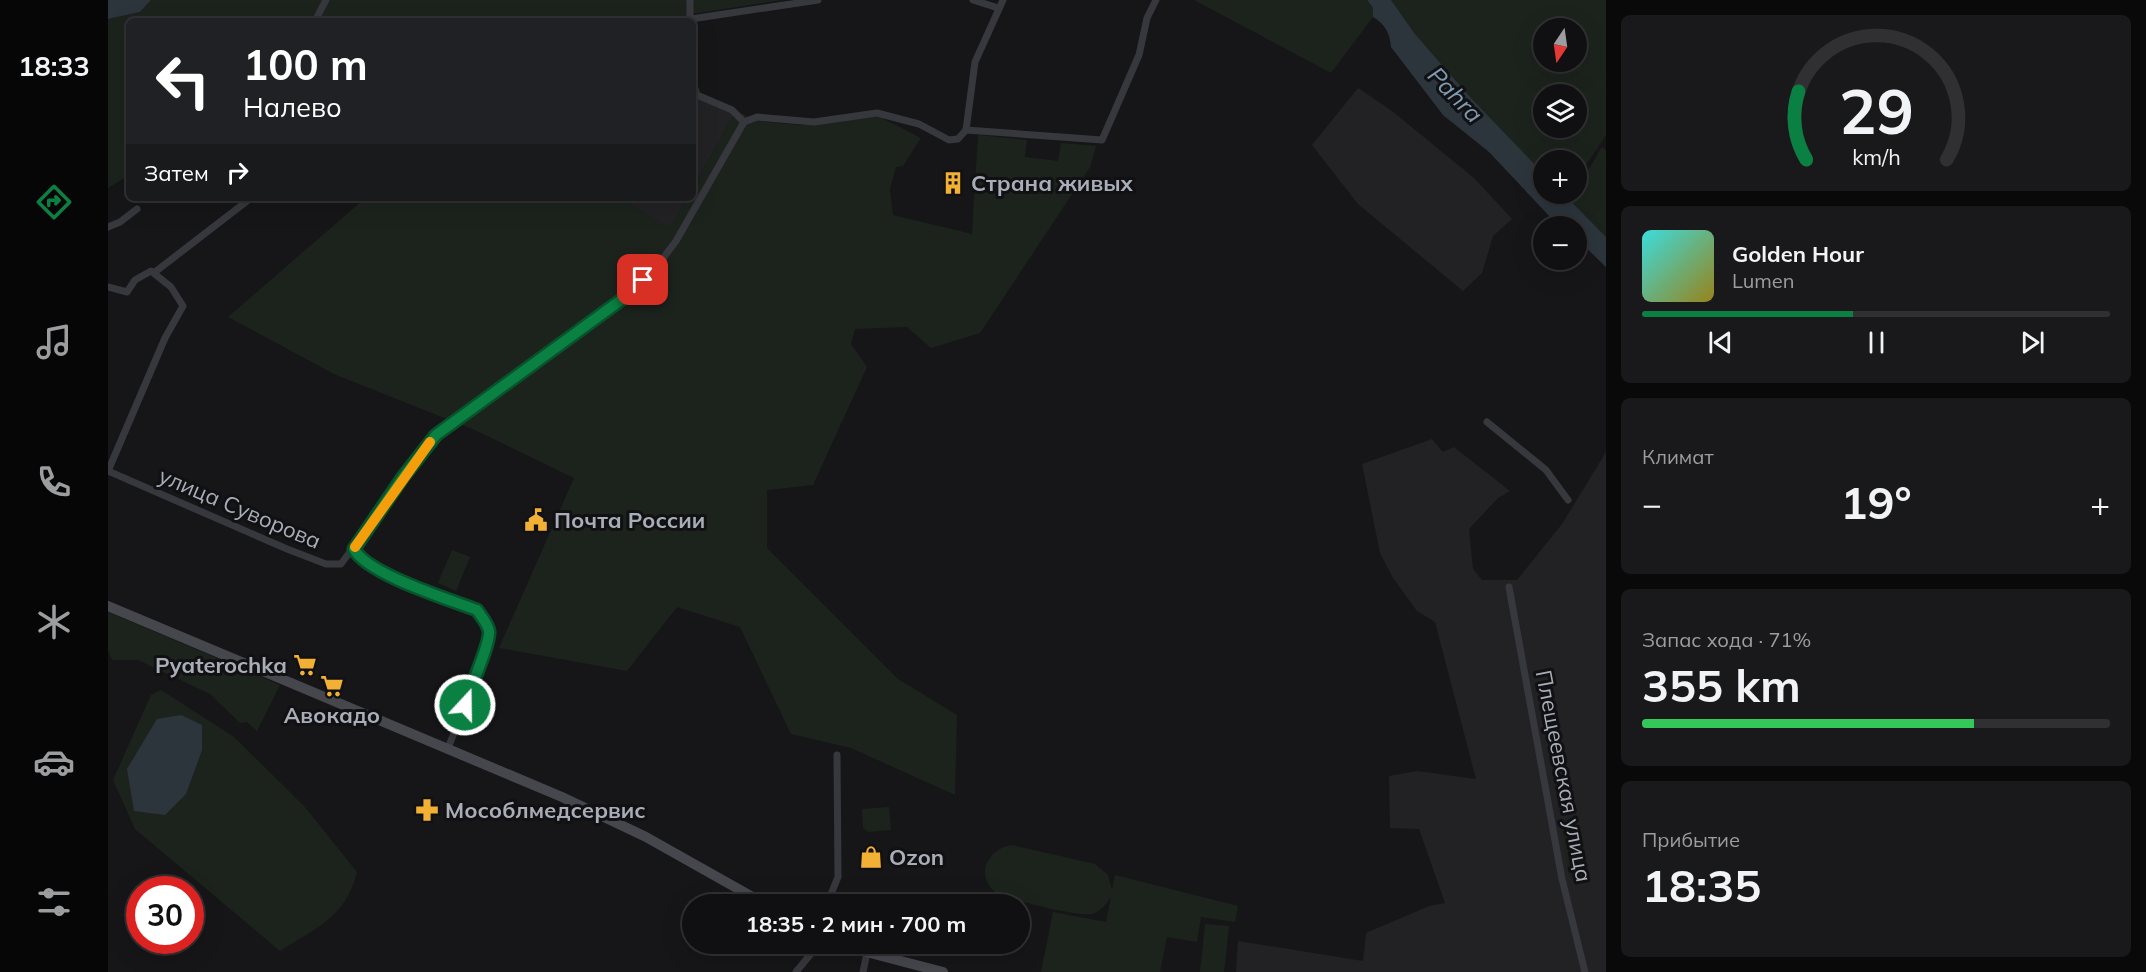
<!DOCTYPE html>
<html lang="ru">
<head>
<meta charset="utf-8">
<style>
  body { margin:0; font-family:Mulish,sans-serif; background:#19191b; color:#f1f3f6; height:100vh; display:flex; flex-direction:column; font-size:22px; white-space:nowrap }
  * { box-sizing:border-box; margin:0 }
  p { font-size:20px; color:#9c9d9f }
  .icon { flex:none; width:33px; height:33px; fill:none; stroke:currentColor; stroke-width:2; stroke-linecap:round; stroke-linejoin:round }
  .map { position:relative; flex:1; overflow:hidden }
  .details { display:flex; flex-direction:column; gap:15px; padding:15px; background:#09090a; width:540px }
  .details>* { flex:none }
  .top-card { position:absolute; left:18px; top:18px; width:570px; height:183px; border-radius:9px; box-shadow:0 6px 24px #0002,0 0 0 2px #303032; background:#202124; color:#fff; overflow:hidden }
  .needle { width:39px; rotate:193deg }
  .fabs { position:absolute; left:1425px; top:18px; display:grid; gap:12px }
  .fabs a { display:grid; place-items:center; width:54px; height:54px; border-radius:50%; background:#101012; box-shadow:0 6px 24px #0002,0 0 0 2px #303032; font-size:30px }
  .speed { position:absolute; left:18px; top:876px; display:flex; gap:12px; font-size:30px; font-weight:700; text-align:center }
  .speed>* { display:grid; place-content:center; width:78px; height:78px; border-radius:50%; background:#101012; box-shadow:0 6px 24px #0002,0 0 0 2px #303032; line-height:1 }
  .speed .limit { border:9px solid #d22; background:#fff; color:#111 }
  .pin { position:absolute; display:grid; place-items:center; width:51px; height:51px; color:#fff; margin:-26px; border-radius:12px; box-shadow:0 3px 9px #0006 }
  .me { position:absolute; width:66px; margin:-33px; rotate:21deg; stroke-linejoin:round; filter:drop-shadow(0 0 4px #0008) }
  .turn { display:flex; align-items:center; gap:21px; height:126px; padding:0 18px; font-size:27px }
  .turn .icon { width:78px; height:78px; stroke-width:2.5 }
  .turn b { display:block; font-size:42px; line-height:51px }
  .then { display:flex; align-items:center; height:57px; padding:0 18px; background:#0003; gap:12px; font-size:22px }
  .big { font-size:45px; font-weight:700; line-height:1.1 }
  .details .card { flex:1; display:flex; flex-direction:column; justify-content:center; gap:9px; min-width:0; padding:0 21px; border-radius:9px; background:#19191b }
  .details .dial { align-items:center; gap:0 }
  .dial svg { height:156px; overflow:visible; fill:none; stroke:#303032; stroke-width:7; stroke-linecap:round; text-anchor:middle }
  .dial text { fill:#f1f3f6; stroke:none }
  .song { display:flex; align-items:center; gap:18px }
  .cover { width:72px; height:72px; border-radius:9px; background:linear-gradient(135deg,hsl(180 70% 55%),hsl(50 70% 35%)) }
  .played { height:6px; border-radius:3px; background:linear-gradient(90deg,#0b8043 45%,#303032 45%) }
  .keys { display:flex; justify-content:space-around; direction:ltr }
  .heat { display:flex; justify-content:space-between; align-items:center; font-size:33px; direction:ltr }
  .charge { height:9px; border-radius:4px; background:linear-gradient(90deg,#34c759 71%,#303032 0) }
  .trip { position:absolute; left:574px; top:894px; width:348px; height:60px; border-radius:30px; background:#101012; box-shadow:0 6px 24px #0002,0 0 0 2px #303032; font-weight:700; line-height:60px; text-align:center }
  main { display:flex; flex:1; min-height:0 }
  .tab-bar { display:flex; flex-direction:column; width:108px; justify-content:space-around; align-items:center; background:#060607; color:#9c9d9f }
  .tab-bar .icon { width:42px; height:42px }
  .tab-bar .active { color:#0b8043 }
  .tab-bar b { font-size:27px; color:#f1f3f6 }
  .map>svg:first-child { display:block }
  .built { fill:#222225 }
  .green { fill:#1c231d; fill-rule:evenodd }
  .water { fill:#2c353c }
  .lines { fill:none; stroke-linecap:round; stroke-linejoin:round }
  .street { stroke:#37383d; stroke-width:7 }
  .secondary { stroke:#45474d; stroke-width:10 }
  .route-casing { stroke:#07532c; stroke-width:15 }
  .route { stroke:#0b8043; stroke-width:10 }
  .slow { stroke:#f59e0b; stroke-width:10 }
  .labels { text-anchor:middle; stroke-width:6; stroke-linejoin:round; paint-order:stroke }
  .poi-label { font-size:22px; font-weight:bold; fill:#a8adb8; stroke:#111113; text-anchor:start }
  .street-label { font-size:22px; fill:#a8adb8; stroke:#111113 }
  .water-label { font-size:24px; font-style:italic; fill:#7f9bb3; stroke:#111113 }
</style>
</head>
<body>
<main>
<nav class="tab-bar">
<b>18:33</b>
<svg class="icon active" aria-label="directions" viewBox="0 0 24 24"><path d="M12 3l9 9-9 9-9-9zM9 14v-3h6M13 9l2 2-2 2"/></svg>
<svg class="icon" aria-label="music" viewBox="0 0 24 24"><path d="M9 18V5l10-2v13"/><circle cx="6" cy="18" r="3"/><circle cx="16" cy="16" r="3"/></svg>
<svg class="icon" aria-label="phone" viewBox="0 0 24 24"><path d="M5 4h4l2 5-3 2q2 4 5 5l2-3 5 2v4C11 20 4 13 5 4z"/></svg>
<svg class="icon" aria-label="climate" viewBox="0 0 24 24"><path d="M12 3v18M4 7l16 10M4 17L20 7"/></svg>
<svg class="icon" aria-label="car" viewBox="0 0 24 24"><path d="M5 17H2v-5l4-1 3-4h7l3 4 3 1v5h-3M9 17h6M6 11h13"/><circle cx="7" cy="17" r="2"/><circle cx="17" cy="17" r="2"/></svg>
<svg class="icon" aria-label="filters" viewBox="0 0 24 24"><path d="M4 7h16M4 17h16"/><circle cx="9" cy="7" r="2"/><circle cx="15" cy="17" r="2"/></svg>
</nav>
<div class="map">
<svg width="1498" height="972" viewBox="0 0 1498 972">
  <rect width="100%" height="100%" fill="#161618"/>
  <!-- built -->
  <g class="built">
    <polygon points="1250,88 1284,111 1366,178 1404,219 1385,236 1374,273 1355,291 1250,204 1204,145"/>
    <polygon points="585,90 628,111 585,187"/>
    <polygon points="511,198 579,198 562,228"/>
    <polygon points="1324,439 1335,452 1346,447 1402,491 1390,498 1361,529 1365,569 1374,580 1409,580 1454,524 1498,452 1498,972 1128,972 1130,941 1255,961 1258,933 1321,906 1337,903 1311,829 1282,828 1281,776 1309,771 1368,779 1327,622 1309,611 1285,578 1272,553 1254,464"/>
  </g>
  <!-- green -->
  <g class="green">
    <polygon points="43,0 674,0 584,14 578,21 21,21 21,175 0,188 0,19 32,12"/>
    <polygon points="1086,0 1259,0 1265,8 1265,17 1223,73"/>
    <path d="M1283,0H1498V135L1469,178L1468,160H1436L1435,173L1363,98L1307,34ZM1436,28H1468V62H1436ZM1436,94H1468V128H1436Z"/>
    <polygon points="628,111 649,121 693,125 770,116 813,138 795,166 788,167 782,189 785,215 864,234 870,135 919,140 917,157 950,161 953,143 988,146 982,167 872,333 823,348 799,327 747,329 743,344 759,367 705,485 659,490 659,548 790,679 849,715 847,795 743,748 683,734 632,627 569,607 519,671 391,648 466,478 369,431 226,374 120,317 254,201 252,198 511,198 562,227 579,198 585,198 585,187"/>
    <polygon points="1494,147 1498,150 1498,237 1456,194 1468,194 1469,189"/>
    <polygon points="344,550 362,557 348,591 330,583"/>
    <polygon points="0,612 172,685 149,731 139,722 132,723 102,694 30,660 4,660 0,650"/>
    <path d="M53,690L126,737L196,806L249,872C238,917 208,928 172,951L27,829L5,780L43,695Z"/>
    <polygon points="781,807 783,830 760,832 755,828 754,809"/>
    <polygon points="1461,814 1463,823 1469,822 1466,829 1475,871 1479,871 1475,879 1461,876 1452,826"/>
    <path d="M904,845L987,864L1000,875L1004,890L1007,875L1130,906L1127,922L1093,917L1089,942L1059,937L1052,972H933L945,912L998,922L1003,897C999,903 993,911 984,914C971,917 896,899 886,891C866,873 882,848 904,845Z"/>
    <polygon points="1097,924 1121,926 1116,972 1092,972"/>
  </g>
  <!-- water -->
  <g class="water">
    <polygon points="0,0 43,0 32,12 0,19"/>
    <path d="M1259,0H1283L1307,34L1363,98L1435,173L1436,194H1456L1498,237V267L1469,239L1468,226H1453L1444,219L1381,152L1335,115L1283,47C1282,33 1277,24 1265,17V8Z"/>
    <polygon points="73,715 94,725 94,750 78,794 57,815 26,811 19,769 49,719"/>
  </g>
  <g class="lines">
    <!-- street -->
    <g class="street">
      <polyline points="582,0 582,21"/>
      <polyline points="865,0 890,8"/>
      <polyline points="583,19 710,0"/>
      <polyline points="207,21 218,0"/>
      <polyline points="585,82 589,95 624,110 636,122"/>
      <polyline points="636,122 649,117 706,122 769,113 811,124 841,140 850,139 858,130"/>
      <polyline points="858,130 994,140 1031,55 1039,18 1048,0"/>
      <polyline points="858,130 867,62 895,0"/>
      <polyline points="0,227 12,222 29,209"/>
      <polyline points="47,272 143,198"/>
      <polyline points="0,287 19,292 27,280 43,271 63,287 75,306 57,338 0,471"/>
      <polyline points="1379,422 1438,470 1460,500"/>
      <polyline points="0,471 179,549 218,564 233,564 328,435 513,300 550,265 568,241 636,122"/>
      <polyline points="246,549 250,557 271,569 369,610 381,631 365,686 340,748"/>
      <polyline points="1401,587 1454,879 1477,972"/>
      <polyline points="719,904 730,877 729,755"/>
      <polyline points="688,972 711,944"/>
      <polyline points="755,972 759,953"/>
    </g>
    <!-- secondary -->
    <g class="secondary">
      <polyline points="0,606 454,797 538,837 657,904"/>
      <polyline points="728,944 835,972"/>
    </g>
  </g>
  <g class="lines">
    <!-- route casing -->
    <g class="route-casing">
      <path id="route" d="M357,705C361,691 383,642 381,631C380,624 373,616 369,610C340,599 259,574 246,549L295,477L328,435L513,300L535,280"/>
    </g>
    <!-- route -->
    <use href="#route" class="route"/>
    <!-- slow -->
    <polyline class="slow" points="247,547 322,442"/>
  </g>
  <!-- icons -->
  <defs>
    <g id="building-bare" transform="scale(1.8)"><path d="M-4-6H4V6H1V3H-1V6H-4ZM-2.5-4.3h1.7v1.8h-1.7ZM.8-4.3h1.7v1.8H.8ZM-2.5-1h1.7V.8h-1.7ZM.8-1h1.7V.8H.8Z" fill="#f2b134" stroke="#111113" stroke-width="2.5" paint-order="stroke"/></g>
    <g id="civic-bare" transform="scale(1.8)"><path d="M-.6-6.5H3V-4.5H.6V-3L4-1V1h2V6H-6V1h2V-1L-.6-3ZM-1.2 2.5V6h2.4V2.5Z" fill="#f2b134" stroke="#111113" stroke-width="2.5" paint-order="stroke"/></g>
    <g id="supermarket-bare" transform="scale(1.8)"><path d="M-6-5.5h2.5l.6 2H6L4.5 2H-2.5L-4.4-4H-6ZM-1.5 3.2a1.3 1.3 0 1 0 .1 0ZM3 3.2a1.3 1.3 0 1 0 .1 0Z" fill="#f2b134" stroke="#111113" stroke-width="2.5" paint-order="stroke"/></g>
    <g id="pharmacy-bare" transform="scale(1.8)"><path d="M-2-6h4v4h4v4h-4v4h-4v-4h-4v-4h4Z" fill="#f2b134" stroke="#111113" stroke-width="2.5" paint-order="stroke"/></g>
    <g id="shop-bare" transform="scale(1.8)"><path d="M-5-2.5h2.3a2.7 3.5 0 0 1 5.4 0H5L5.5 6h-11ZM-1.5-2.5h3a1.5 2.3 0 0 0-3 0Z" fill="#f2b134" stroke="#111113" stroke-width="2.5" paint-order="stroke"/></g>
  </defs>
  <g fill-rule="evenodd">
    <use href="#building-bare" x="845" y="183"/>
    <use href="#civic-bare" x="428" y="520"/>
    <use href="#supermarket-bare" x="197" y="665"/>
    <use href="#supermarket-bare" x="224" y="686"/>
    <use href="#pharmacy-bare" x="319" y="810"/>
    <use href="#shop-bare" x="763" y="857"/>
  </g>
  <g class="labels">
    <!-- poi labels -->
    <g class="poi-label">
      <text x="863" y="191">Страна живых</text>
      <text x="446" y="528">Почта России</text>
      <text x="179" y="673" text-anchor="end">Pyaterochka</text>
      <text x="224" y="723" text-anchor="middle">Авокадо</text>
      <text x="337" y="818">Мособлмедсервис</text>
      <text x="781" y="865">Ozon</text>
    </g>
    <!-- street labels -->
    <g class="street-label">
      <text transform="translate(132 508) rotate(23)" y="8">улица Суворова</text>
      <text transform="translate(1456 776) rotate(79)" y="8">Плещеевская улица</text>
    </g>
    <!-- water labels -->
    <g class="water-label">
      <text transform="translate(1347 95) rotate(46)" y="8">Pahra</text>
    </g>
  </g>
</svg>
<div class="fabs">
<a><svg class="needle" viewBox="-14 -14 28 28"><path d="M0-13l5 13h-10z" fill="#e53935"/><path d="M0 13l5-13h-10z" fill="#9c9d9f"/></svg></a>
<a><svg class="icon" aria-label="layers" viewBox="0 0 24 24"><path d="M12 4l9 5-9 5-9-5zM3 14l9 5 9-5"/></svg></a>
<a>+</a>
<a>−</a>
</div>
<div class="speed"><div class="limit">30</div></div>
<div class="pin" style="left:535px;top:280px;background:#d93025"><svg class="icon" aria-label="arrive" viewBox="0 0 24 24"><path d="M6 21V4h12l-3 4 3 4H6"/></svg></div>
<svg class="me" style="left:357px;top:705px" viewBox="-20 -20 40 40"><circle r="17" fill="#0b8043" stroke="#fff" stroke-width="3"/><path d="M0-11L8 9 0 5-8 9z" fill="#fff"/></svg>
<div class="trip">18:35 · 2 мин · 700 m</div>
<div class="top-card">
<div class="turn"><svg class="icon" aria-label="left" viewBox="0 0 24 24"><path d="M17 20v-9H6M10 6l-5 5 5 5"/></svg><div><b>100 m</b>Налево</div></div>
<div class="then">Затем<svg class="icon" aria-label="right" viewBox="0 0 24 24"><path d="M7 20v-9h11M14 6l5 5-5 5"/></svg></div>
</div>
</div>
<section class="details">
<div class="card dial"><svg viewBox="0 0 100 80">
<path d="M14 69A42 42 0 1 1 86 69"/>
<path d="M14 69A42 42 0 0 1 10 34" stroke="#0b8043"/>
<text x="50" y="56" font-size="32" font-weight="700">29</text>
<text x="50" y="72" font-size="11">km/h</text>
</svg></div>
<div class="card">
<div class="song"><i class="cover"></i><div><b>Golden Hour</b><p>Lumen</p></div></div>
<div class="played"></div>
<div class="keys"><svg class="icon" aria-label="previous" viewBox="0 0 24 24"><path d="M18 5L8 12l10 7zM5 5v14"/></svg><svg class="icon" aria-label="pause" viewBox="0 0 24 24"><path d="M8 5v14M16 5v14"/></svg><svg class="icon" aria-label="next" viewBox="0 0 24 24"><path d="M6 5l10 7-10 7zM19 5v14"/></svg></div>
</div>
<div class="card"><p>Климат</p>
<div class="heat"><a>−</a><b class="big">19°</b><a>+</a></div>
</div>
<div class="card"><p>Запас хода · 71%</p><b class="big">355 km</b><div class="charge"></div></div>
<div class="card"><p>Прибытие</p><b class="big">18:35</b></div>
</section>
</main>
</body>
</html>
